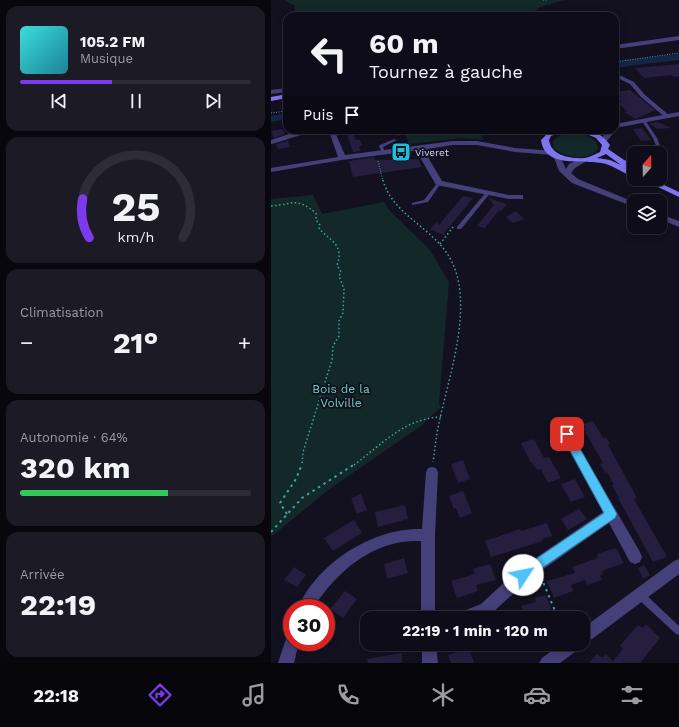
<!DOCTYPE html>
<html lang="fr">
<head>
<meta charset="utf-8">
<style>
  body { margin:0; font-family:"Work Sans",sans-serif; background:#1c1a25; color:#f1f3f6; height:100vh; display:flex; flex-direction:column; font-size:15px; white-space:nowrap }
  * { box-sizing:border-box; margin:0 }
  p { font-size:13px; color:#9b9ba2 }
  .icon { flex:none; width:22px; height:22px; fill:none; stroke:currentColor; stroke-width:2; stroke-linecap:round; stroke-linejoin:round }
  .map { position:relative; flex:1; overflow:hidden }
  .panel { display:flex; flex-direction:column; gap:6px; padding:6px; background:#08070d; width:271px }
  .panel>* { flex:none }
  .guide { position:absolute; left:12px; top:12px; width:336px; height:122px; border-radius:12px; box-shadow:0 2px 10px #0003,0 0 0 1px #2e2c37; background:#0e0c18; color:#f1f3f6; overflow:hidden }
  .needle { width:26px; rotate:20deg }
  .tools { position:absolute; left:356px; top:146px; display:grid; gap:8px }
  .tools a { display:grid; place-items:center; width:40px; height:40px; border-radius:8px; background:#0e0c18; box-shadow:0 2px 10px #0003,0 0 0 1px #2e2c37; font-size:20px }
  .speed { position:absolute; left:12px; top:599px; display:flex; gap:8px; font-size:20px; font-weight:700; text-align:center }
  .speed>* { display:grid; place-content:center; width:52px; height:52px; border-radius:50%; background:#0e0c18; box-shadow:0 2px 10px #0003,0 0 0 1px #2e2c37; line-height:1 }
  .speed .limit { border:6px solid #d22; background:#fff; color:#111 }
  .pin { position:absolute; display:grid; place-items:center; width:34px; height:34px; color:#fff; margin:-17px; border-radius:8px; box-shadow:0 2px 6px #0006 }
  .me { position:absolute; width:44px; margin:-22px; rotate:56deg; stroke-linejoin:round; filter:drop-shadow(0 0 3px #0008) }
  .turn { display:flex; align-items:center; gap:14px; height:84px; padding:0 20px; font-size:18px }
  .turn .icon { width:52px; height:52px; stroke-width:2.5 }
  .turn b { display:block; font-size:28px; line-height:34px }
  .then { display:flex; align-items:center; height:38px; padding:0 20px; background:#0003; gap:8px; font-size:15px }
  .big { font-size:30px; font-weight:700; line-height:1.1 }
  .panel .card { flex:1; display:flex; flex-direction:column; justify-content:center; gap:6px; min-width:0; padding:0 14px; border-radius:12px; background:#1c1a25 }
  .panel .dial { align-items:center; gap:0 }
  .dial svg { height:104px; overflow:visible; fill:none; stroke:#2e2c37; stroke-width:7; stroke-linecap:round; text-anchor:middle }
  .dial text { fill:#f1f3f6; stroke:none }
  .song { display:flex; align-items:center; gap:12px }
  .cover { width:48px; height:48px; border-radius:6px; background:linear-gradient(135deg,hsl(180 70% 55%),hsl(190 70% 35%)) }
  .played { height:4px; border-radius:2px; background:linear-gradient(90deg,#7c3aed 40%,#2e2c37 40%) }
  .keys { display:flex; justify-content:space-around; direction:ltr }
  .heat { display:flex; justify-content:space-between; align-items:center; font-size:22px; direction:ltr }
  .charge { height:6px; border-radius:3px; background:linear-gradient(90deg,#34c759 64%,#2e2c37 0) }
  .trip { position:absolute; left:89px; top:611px; width:230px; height:40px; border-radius:12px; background:#0e0c18; box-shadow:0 2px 10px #0003,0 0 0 1px #2e2c37; font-weight:700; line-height:40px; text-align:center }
  .menu { display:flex; height:64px; justify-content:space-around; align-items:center; background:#06050a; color:#9b9ba2 }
  .menu .icon { width:28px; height:28px }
  .menu .on { color:#7c3aed }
  .menu b { font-size:18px; color:#f1f3f6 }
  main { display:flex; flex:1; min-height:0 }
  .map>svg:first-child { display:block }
  .green { fill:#132829 }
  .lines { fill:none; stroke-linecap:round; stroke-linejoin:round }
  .river { fill:#152544; fill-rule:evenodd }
  .building { fill:#261e3e }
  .path-far2 { stroke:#3da5a4; stroke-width:1; stroke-dasharray:1 1.5; stroke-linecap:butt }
  .path-far1 { stroke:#3da5a4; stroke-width:1.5; stroke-dasharray:1.5 2.5; stroke-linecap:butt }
  .path { stroke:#3da5a4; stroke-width:2; stroke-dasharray:2.5 4; stroke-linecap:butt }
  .service { fill:#454079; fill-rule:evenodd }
  .minor { fill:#454079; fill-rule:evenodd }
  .tertiary { fill:#454079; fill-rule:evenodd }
  .secondary { fill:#7f76ee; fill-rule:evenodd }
  .route { fill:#4fc3f7; stroke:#337fa1 }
  .labels { text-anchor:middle; stroke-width:4; stroke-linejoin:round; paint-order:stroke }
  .far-poi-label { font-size:10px; fill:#dad4fa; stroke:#131020; text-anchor:start }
  .park-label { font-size:12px; fill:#69d0bc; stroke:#131020 }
</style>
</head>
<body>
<main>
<section class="panel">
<div class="card">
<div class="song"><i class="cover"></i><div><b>105.2 FM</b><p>Musique</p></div></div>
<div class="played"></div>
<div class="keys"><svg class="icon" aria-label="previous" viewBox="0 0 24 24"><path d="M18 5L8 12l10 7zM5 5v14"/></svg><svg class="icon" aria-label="pause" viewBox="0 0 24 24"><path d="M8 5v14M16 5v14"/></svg><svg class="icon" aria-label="next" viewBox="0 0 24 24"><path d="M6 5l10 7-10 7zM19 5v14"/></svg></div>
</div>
<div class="card dial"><svg viewBox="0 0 100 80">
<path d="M14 69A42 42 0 1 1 86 69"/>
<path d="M14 69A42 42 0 0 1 9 39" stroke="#7c3aed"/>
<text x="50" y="56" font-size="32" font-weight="700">25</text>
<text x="50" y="72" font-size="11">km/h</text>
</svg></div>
<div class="card"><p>Climatisation</p>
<div class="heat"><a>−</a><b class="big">21°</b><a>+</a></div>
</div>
<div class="card"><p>Autonomie · 64%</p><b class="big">320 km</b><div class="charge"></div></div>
<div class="card"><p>Arrivée</p><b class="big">22:19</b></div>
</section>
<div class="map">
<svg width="408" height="663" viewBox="0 0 408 663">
  <rect width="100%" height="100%" fill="#131020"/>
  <!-- green -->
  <g class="green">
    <polygon points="13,0 293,0 267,8 264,11 267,16 254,16 250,12 214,16 108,14 104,16 24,16 24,6"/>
    <polygon points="124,130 207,130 213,140 191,138 138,144 134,134 126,136"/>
    <path d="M298,133C308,133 319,134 326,143L327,149C318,162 291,158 282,147V141L288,136Z"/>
    <polygon points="42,195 51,214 113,202 119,211 159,250 178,282 168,404 170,407 150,426 57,490 0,537 0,199"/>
  </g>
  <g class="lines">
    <!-- river -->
    <g class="river">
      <polygon points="408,54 408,60 356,66 344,69 344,63 356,60"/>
      <polygon points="16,113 16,119 0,122 0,116"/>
    </g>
  </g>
  <!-- building -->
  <g class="building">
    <polygon points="408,64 408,76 403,77 401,75 373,78 364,68"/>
    <polygon points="359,90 368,97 384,110 365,119 353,112 356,111 347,103 351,102 345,98 351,97 344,92"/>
    <polygon points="387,122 400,128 386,129 378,123"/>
    <polygon points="371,128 380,140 370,141 362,129"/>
    <polygon points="12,129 14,134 3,138 0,131"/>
    <polygon points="80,130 85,140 89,140 91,145 88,147 90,151 82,152 75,131"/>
    <polygon points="17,141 19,147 7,149 5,144"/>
    <polygon points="103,157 104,160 147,159 151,167 82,177 78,161"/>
    <polygon points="192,196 202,198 173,233 175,236 159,229 166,222 168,225"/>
    <polygon points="217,198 236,204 230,211 228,210 214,228 206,226 223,205"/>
    <polygon points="245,211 253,219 242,223 235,217"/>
    <polygon points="322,421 332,438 335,437 339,444 337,445 366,498 363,499 396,557 382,562 347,498 348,498 341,485 343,485 336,472 334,473 329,464 332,463 312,428 314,427 312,424"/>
    <polygon points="263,439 273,458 278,457 290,478 277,483 270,469 266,470 261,463 260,463 250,443"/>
    <polygon points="192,460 199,479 187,483 180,464"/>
    <polygon points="304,479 314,497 300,502 290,484"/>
    <polygon points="192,491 201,513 189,518 185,508 183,509 178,496"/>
    <polygon points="90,494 96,510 86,514 80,498"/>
    <polygon points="134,505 137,519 107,527 104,512"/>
    <polygon points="308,509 316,519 297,530 290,519"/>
    <polygon points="83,520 91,533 62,551 53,538"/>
    <polygon points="276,523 281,536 271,539 272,541 220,557 214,541 249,529 250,531"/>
    <polygon points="345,548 353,563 331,571 332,574 329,575 331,580 316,585 314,580 300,585 302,591 283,598 276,581 304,573 301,567 327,558 326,554"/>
    <polygon points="133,558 137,573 116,579 113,564"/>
    <polygon points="219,564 225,580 205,585 207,591 186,598 180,581 204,574 202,569"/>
    <polygon points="373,565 379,575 372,579 367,568"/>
    <polygon points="23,567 35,575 26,587 13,580"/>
    <polygon points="74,591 86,599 72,618 59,609"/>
    <polygon points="275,595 282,613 265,618 255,618 250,606 265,602 264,598"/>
    <polygon points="375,624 389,638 369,663 318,663 326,654 331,658 335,654 342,661 352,649 349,646 358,635 367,625 372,628"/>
    <polygon points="88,629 96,629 96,643 88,644"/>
    <polygon points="198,648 203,663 180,663 177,655"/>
    <polygon points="131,653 131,663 97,663 96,659"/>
  </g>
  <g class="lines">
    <!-- path-far2 -->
    <g class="path-far2">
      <polyline points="272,0 277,0"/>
      <polyline points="344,62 408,53"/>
      <polyline points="0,113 16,111"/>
      <polyline points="107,161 112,181"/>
    </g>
    <!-- path-far1 -->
    <g class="path-far1">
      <path d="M112,180C121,213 156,225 175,252C207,296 178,375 168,423C165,436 164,449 162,462"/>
      <path d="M0,206C24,204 24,197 45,213V220L49,225L48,229C61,241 73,246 66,265L70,272L68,276L73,289L72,313L68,321V336L62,346L61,360L32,452L31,465"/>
      <polyline points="169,244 182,227"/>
      <path d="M83,465C110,445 134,418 170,417"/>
    </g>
    <!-- path -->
    <g class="path">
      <polyline points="16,514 9,503 25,479 31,464"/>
      <polyline points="0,532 31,498 84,464"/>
      <polyline points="270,577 287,618"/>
    </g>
    <!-- service -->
    <g class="service">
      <polygon points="372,120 374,120 386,138 392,154 391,155 389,155 389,153 388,153 382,138 371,121"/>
      <polygon points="270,130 274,130 279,137 278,138 276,138"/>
      <polygon points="123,139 126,140 112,147 114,152 111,153 108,146 109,145"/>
      <polygon points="352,160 354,160 363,165 363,168 352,162"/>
      <polygon points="167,182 169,182 170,183 157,202 141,205 141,203 153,200"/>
      <polygon points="216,191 218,191 220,192 190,229 186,229 186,227"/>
      <polygon points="369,591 372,592 408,626 408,635 405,634 366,598 365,595 366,592"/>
    </g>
    <!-- minor -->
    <g class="minor">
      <polygon points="408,36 408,40 344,49 344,45"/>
      <polygon points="344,73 363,82 374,95 399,116 399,118 395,118 370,97 359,84 344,77"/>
      <polygon points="16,88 16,92 0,94 0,90"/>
      <path d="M33,130H59L64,132L74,155L182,141H206L244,148L284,151V154L289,156L295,169L298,164L311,158H314V162L304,168L300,173L307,179L363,202V207L301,183L288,171L282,155L244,152L206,145H182L156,149L158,159L171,181L238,195H252V199H238L165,185L150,159L149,150L71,160L0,172V168L67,157L59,134C38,129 20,139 0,144V140L24,132Z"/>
      <polygon points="389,214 408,221 408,227 389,219"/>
      <polygon points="295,429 299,431 369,552 371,557 369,562 364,564 359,562 338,523 257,580 220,614 210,618 171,618 173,613 178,611 195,610 210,604 247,570 332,512 289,434 291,431"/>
      <path d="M161,467L165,468L167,472L164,535V618H150V541C103,539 67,570 42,608H27C46,563 103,527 151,529L155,472L157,468Z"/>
      <polygon points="408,559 408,574 317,642 312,644 311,644 312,628 403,561"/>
      <polygon points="21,634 21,642 28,642 23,663 7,663 16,636"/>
      <polygon points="151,644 165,644 167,663 151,663"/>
      <polygon points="290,644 310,644 308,649 289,663 268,663 271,658"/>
    </g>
    <!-- tertiary -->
    <g class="tertiary">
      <polygon points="408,112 408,116 344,128 344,124"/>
      <path d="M344,128L345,130L335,142H331L329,141C334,134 335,130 344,130Z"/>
      <path d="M312,130H330C327,133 318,134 313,132Z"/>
    </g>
    <!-- secondary -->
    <g class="secondary">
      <polygon points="16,94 16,98 0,101 0,97"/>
      <path d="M285,130H295L280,136L278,140C280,156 300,159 314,158C319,157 324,154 329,152L331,145L325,138L306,130C320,130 330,132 339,145L337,149L359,164L360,166L356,168L363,172V177C353,174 345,167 335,164C314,158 274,170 270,140L276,134ZM335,154L350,165L339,160L326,158Z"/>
      <polygon points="370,179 380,179 408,192 408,197"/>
    </g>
  </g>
  <!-- route -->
  <polygon class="route" points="296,430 299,431 346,514 344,518 252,581 247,579 245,575 247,571 333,513 290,434 292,431"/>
  <!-- icons -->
  <defs>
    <g id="bus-square" transform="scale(1)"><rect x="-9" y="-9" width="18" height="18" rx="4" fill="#1bc0de" stroke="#131020"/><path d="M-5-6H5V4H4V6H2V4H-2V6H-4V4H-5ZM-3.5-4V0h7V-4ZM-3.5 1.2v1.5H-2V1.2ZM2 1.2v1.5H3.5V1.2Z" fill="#111"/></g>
  </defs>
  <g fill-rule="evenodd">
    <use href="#bus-square" x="130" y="152"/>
  </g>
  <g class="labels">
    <!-- far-poi labels -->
    <g class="far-poi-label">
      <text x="144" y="156">Viveret</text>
    </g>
    <!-- park labels -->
    <g class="park-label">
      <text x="70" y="393">Bois de la<tspan x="70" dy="14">Volville</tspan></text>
    </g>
  </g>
</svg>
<div class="tools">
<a><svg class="needle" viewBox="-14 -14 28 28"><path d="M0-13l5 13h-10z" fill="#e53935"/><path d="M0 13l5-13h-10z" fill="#9b9ba2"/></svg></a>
<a><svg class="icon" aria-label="layers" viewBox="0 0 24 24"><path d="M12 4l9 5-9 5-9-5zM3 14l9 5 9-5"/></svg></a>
</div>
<div class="speed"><div class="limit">30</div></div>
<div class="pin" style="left:296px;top:434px;background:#d93025"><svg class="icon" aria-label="arrive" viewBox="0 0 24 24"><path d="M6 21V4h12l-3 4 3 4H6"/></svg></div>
<svg class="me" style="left:252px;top:575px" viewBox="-20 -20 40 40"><circle r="19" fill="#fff"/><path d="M0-13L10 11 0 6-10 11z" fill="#4fc3f7"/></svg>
<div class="trip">22:19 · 1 min · 120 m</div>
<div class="guide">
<div class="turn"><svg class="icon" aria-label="left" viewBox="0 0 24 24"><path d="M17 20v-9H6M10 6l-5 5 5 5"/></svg><div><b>60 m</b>Tournez à gauche</div></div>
<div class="then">Puis<svg class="icon" aria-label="arrive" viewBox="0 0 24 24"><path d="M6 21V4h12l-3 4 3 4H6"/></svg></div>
</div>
</div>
</main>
<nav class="menu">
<b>22:18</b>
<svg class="icon on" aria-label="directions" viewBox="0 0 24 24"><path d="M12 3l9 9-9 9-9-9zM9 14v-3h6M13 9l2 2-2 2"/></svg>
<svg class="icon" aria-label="music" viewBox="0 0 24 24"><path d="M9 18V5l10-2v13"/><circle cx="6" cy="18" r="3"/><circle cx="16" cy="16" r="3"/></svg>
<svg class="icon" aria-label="phone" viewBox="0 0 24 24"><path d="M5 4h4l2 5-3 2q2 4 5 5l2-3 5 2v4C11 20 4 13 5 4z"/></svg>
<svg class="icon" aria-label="climate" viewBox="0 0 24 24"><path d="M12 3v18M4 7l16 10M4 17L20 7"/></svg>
<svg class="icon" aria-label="car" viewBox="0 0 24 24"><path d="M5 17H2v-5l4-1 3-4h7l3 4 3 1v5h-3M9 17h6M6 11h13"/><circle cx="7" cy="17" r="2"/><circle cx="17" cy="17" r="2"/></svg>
<svg class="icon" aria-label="filters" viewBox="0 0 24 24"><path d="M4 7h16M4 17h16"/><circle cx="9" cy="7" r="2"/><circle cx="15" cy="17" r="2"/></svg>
</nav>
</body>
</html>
